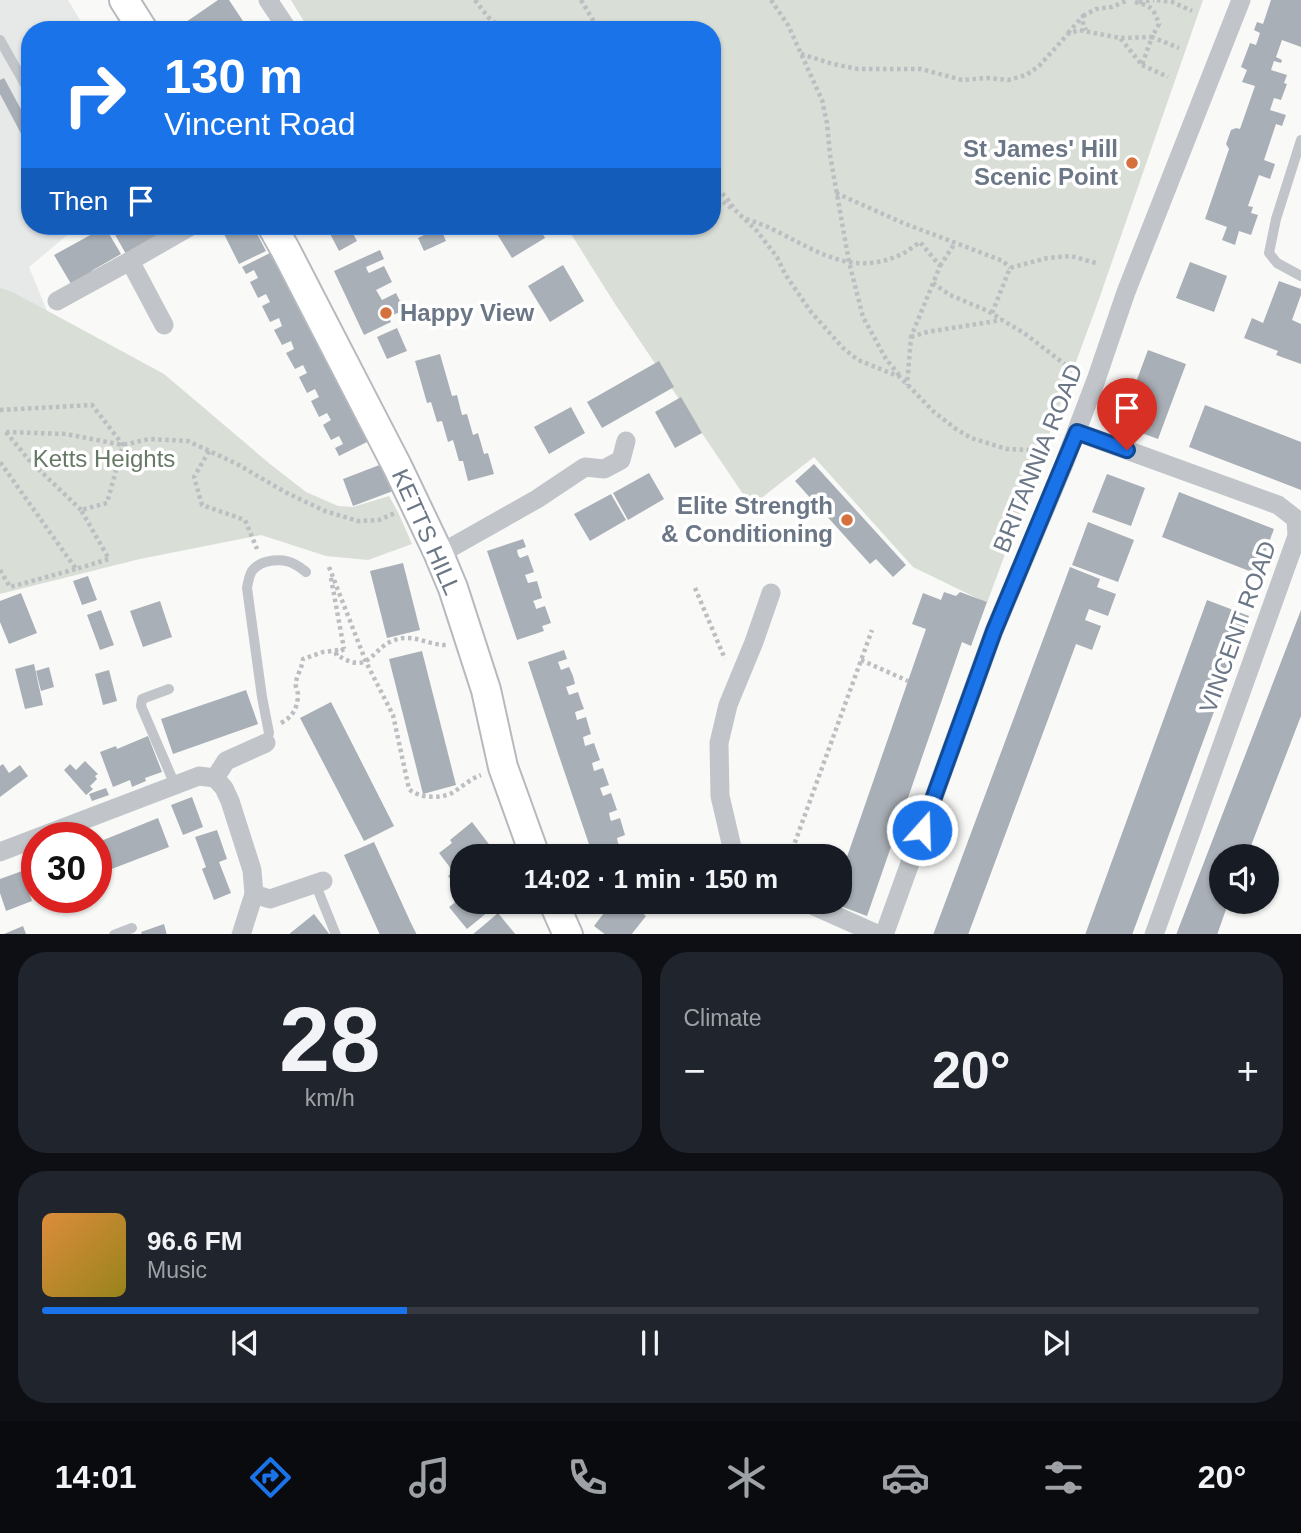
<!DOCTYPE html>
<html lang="en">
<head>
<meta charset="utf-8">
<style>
  body { margin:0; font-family:Arial,sans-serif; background:#20242c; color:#f1f3f6; height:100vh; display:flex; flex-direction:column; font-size:26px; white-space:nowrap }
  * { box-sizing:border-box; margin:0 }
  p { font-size:23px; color:#9ea1a6 }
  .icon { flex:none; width:38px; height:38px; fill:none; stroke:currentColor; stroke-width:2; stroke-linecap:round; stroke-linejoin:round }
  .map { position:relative; height:934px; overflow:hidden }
  .sheet { display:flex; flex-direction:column; gap:18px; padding:18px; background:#0d0f14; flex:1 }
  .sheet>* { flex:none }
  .top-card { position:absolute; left:21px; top:21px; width:700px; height:214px; border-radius:28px; box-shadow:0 2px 5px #0004; background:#1a73e8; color:#fff; overflow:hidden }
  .tools { position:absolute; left:1209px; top:844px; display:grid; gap:14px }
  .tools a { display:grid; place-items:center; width:70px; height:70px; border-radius:50%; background:#171b24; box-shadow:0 2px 5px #0004; font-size:35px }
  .speed { position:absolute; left:21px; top:822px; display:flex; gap:14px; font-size:35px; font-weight:700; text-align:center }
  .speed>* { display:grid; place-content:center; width:91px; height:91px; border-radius:50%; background:#171b24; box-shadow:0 2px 5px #0004; line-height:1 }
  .speed .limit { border:10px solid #d22; background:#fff; color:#111 }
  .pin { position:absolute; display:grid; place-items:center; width:60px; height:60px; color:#fff; margin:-72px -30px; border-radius:50% 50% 50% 0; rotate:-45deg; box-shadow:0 0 7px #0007 }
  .pin .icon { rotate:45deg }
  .me { position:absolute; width:77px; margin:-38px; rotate:20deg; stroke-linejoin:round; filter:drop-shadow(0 0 5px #0008) }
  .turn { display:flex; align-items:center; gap:24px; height:147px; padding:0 28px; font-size:32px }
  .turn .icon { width:91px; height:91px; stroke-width:2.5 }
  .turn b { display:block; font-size:49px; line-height:60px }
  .then { display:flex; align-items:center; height:66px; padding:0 28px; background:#0003; gap:14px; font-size:26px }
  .big { font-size:52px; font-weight:800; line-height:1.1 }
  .sheet .card { flex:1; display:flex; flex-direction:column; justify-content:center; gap:10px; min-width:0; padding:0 24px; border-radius:28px; background:#20242c }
  .sheet .dial { align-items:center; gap:0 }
  .dial b { font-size:91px; line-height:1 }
  .song { display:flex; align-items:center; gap:21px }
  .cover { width:84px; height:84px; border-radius:10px; background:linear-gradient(135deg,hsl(30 70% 55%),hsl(50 70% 35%)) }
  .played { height:7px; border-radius:4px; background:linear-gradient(90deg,#1a73e8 30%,#363941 30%) }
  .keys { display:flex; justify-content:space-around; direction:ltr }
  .heat { display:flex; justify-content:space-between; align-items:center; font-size:38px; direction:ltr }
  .sheet .tiles { flex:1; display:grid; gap:18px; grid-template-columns:1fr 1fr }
  .card:last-child { grid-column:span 2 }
  .trip { position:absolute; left:450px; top:844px; width:402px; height:70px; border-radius:28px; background:#171b24; box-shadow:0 2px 5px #0004; font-weight:800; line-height:70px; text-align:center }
  .tab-bar { display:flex; height:112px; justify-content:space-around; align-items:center; background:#090b0e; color:#9ea1a6 }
  .tab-bar .icon { width:49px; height:49px }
  .tab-bar .on { color:#1a73e8 }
  .tab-bar b { font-size:32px; color:#f1f3f6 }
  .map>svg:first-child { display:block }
  .built { fill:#e7e9e8 }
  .green { fill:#d9ded7 }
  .building { fill:#a9afb6 }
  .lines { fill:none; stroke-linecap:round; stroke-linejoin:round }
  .secondary-casing { stroke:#b6babf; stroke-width:32 }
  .path { stroke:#bcbec1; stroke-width:4.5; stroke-dasharray:3.5 3.5; stroke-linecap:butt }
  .lane { stroke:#c1c5c9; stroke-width:10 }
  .street { stroke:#c1c5c9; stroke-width:19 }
  .secondary { stroke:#fff; stroke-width:28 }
  .route-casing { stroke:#114b97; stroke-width:18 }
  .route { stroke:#1a73e8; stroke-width:12 }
  .poi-dot { fill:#d5713d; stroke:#fff; stroke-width:2.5 }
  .labels { text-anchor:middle; stroke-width:7; stroke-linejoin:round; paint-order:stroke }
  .poi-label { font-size:24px; font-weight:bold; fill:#6b7786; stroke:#fff; text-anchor:end }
  .street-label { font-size:24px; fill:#6b7786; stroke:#fff }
  .park-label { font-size:24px; fill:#677966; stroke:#fff }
</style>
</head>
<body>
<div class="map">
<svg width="1301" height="935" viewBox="0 0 1301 935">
  <rect width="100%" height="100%" fill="#f9faf8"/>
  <!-- built -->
  <polygon class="built" points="0,0 68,0 86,30 30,30 30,226 78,226 29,267 47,311 11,291 0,288"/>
  <!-- green -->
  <g class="green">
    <polygon points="291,0 1203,0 1097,305 987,603 913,567 814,457 751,506 615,304 566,226 712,226 712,30 309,30"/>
    <polygon points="0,288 11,291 164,374 270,464 306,492 338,506 353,507 389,496 398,512 412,544 368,560 326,556 261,535 140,559 0,594"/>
  </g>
  <!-- building -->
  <g class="building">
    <polygon points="218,0 229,0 249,30 191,30 186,22"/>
    <polygon points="1271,0 1301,0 1301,47 1282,40 1276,57 1282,60 1281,63 1274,61 1271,70 1287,75 1284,83 1287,84 1281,100 1274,98 1270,110 1286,115 1282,126 1276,124 1264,160 1275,164 1270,179 1259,175 1248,206 1253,207 1251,213 1258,215 1251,235 1239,231 1235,245 1222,240 1227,227 1205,219 1229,149 1226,144 1231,130 1236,128 1240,129 1255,86 1242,82 1247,70 1241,67 1250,43 1256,45 1260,33 1254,30 1257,22 1263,24"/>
    <polygon points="4,78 30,126 30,138 25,141 0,94 0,80"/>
    <polygon points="110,226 177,226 126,254"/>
    <polygon points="220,226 253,226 266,251 239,264"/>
    <polygon points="326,226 349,226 357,241 339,251"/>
    <polygon points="492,226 538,226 545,238 512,258"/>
    <polygon points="105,227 121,254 93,270 74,289 54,255"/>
    <polygon points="440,227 446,241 424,251 418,238"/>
    <polygon points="276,250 373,439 339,456 335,448 343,444 339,436 331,440 323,425 331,420 327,413 319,417 311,401 319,397 315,389 307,393 299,377 307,373 303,365 295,369 286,353 294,349 291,341 282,345 274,330 282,326 279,318 270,322 262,306 270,302 266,294 258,298 250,282 258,278 254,270 246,274 242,267"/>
    <polygon points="380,250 384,259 366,267 367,270 369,273 384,266 392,282 376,290 382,300 396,293 400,301 402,300 406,309 389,317 391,322 364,335 334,271"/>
    <polygon points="1190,262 1227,276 1214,312 1176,298"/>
    <polygon points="563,265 584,301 550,322 528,286"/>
    <polygon points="1279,281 1301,289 1301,295 1292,320 1301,324 1301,364 1276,355 1278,351 1244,338 1252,318 1263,323"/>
    <polygon points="397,328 407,351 387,359 377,337"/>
    <polygon points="1148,350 1186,364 1158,439 1120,425"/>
    <polygon points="440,354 452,396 457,395 462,415 467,414 473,435 478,433 484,454 488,453 494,474 468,481 463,461 459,461 453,440 448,442 442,421 437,422 431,402 427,403 415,361"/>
    <polygon points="659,361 674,387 602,428 587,402"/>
    <polygon points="681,397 702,433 675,448 655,412"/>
    <polygon points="1205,405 1301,442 1301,490 1189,447"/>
    <polygon points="571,407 585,433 549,454 534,427"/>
    <polygon points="382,464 393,491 353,506 343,479"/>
    <polygon points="814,464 906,565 893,577 876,559 870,564 795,481"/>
    <polygon points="649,473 664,499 628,520 613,493"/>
    <polygon points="1107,474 1145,488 1131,526 1092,512"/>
    <polygon points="1179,492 1274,529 1257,574 1162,537"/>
    <polygon points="611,494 626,520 590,541 574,514"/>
    <polygon points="1088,522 1134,540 1118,582 1072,565"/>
    <polygon points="523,539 526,547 517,550 518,555 520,558 528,555 534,572 525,575 528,583 537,581 542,598 533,601 535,605 536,609 545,606 551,623 542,626 544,631 517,640 487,551"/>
    <polygon points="403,563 420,630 387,638 370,571"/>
    <polygon points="1070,567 1100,579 1097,587 1116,594 1108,616 1089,609 1085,620 1101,626 1092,650 1076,644 968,935 933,935"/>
    <polygon points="88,576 97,600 82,605 73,581"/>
    <polygon points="944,592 956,596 960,592 987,602 971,646 962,642 867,916 827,901 840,901 840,877 926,629 912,624 923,593 941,600"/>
    <polygon points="21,593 37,633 9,644 0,622 0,601"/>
    <polygon points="1207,600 1249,616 1149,889 1132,935 1085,935"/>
    <polygon points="160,601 172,637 143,647 130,611"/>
    <polygon points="101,610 114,645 100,650 87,615"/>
    <polygon points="1301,610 1301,716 1247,856 1222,856 1222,901 1229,901 1217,935 1176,935"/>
    <polygon points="564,650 567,659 558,662 561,670 569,667 573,676 575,684 566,687 569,695 578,692 581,701 584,709 575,712 577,720 586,717 591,734 583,737 585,746 594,743 600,760 592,763 594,771 603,768 609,785 600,788 603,796 611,793 617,810 609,813 610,818 611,821 620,818 625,835 617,838 618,843 620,846 628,844 632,856 593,856 557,750 528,662"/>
    <polygon points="422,651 456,785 423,794 389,659"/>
    <polygon points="34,664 43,705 25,709 15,669"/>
    <polygon points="49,667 54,687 41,691 36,671"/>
    <polygon points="109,670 117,701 103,705 95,674"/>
    <polygon points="246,690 258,724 173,754 161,719"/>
    <polygon points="331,702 394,826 364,841 300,718"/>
    <polygon points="148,736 162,772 145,778 146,781 132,787 130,780 113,787 100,752 116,746 117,749"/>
    <polygon points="85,761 98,774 95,776 97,779 90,786 93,789 86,795 64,770 70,764 76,770"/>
    <polygon points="3,764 9,773 20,765 28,776 0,797 0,766"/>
    <polygon points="106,788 109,795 92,801 89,794"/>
    <polygon points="192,797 203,827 183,835 171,805"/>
    <polygon points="158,818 169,847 96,875 96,843"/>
    <polygon points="472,822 498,856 462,856 462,862 452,870 439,853 452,843 450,840"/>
    <polygon points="217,830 227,859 219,862 231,893 214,900 202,869 206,867 195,837"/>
    <polygon points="374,842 410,921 417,935 380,935 344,855"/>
    <polygon points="462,865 462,894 448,876"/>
    <polygon points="37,866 37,890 28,869"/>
    <polygon points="22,871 32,901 6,911 0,893 0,879"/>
    <polygon points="462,897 462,901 489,901 494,907 467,929 449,907"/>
    <polygon points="613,901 627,901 646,916 631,935 606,935 594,926"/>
    <polygon points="498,913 516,935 472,935 484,925"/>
    <polygon points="314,914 330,935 288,935"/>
    <polygon points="164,924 167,935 142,935 141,932"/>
    <polygon points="23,926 26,934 4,934"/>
  </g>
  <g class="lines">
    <!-- secondary casing -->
    <g class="secondary-casing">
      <g id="secondary">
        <polyline points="124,0 143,30"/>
        <polyline points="272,226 285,249 397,466 438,552 453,588 486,690 503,767 535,856"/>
        <polyline points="553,901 568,935"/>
      </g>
    </g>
    <!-- path -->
    <g class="path">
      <polyline points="475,0 488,17 504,30"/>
      <polyline points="581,0 599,30"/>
      <polyline points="771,0 788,25 822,100 827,123 830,155 841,217 849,262 863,317 886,359 900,376"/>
      <polyline points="1157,0 1172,2 1192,11"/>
      <path d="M1135,2C1151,6 1153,7 1159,24L1152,37L1179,48"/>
      <polyline points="1139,2 1154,0"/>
      <polyline points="1083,16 1096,9 1112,7 1128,0"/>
      <polyline points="1068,33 1083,16 1083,25 1086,30"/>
      <polyline points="801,54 833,64 858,69 921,69 962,80 987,78 1008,80 1026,75 1039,66 1068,34 1079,30 1120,38 1152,37 1142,65 1120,38"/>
      <polyline points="1142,65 1168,77"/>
      <polyline points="712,184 726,197 735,210 757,231 777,257 785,274 811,312 843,348 858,360 900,377 934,412 956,429 971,438 1007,449 1029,450 1047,458"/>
      <polyline points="712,193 731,208"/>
      <polyline points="836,193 903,223 1003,261 1010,268"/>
      <path d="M746,219C755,222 764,225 772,229C816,250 851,278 902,254C908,251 914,246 920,242L940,266L911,337L907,385"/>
      <polyline points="940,266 955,243"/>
      <polyline points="933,283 950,295 988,311 1001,319"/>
      <polyline points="992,313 1010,268 1047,258 1071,256 1096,263"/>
      <polyline points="911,337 927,332 1002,320 1024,333 1071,369 1079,372"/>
      <polyline points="0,410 92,405 123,445 107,503 81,510 109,559 76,569 0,462"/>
      <polyline points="6,432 66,434 123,445 149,439 188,441 237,464 285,492 325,511 358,521 379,520 395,513"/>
      <polyline points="6,432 29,460 81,510"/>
      <polyline points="209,451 194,477 202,505 245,520 257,549"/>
      <path d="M329,567L366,662L393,715L409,789C418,798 440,799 452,793C462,787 470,779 481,775"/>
      <polyline points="0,570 10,587 76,569"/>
      <polyline points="331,578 344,649"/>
      <polyline points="695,588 725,659"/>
      <path d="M344,649L336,654C374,680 370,641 404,638C419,637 433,646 448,645"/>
      <polyline points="861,660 908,681"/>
      <path d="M281,723C293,717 298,707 298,694C297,690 295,686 296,682C297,675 302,668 303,659L323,652L339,650"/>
      <polyline points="790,856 872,630"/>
    </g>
    <!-- lane -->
    <g class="lane">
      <polyline points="0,40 30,93"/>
      <polyline points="1301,140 1276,219 1269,253 1277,263 1301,276"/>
      <polyline points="280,238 296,226"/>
      <polyline points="169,689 142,699 141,706 175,785"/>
      <path d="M266,743L269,733L262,697L247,588C248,582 249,576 252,571C261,559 284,557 296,565C300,567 303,570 306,572"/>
      <polyline points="315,883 336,935"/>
      <polyline points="114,935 132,928"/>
    </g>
    <!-- street -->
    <g class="street">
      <polyline points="268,0 288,30"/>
      <polyline points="57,301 130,261"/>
      <polyline points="164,325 130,261 191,226"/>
      <polyline points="1077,432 1278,505 1296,519 1297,536 1154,935"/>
      <polyline points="438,552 452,547 537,499 585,467 604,469 621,460 626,441"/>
      <polyline points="215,778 226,761 266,743"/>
      <polyline points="0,852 199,776 215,778 224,788 230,801 252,870 254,894 241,935"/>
      <polyline points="734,856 720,796 719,743 728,705 754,642 771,593"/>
      <polyline points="254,894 270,899 323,881"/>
      <polyline points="803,901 879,935"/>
      <polyline points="884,935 994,631 1064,464 1096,380 1126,292 1241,0"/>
    </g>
    <!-- secondary -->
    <use href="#secondary" class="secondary"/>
  </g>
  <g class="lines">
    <!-- route casing -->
    <g class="route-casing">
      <polyline id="route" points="922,830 994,631 1077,432 1127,450"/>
    </g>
    <!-- route -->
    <use href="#route" class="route"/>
  </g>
  <!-- markers -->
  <g class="poi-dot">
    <circle cx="1132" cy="163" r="7"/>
    <circle cx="386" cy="313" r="7"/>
    <circle cx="847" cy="520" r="7"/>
  </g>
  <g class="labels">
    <!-- poi labels -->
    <g class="poi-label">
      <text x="1118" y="157">St James' Hill<tspan x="1118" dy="28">Scenic Point</tspan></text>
      <text x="400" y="321" text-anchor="start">Happy View</text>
      <text x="833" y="514">Elite Strength<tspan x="833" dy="28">&amp; Conditioning</tspan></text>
    </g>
    <!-- street labels -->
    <g class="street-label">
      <text transform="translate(1038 458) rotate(-68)" y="8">BRITANNIA ROAD</text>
      <text transform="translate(426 532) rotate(66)" y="8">KETTS HILL</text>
      <text transform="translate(1238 627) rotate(-70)" y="8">VINCENT ROAD</text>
    </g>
    <!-- park labels -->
    <g class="park-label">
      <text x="104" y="467">Ketts Heights</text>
    </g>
  </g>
</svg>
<div class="tools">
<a><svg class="icon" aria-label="sound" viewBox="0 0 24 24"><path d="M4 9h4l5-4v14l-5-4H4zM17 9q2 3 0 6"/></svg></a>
</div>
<div class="speed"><div class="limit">30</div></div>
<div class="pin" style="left:1127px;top:450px;background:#d93025"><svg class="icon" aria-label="arrive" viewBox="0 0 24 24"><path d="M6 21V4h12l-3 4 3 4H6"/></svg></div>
<svg class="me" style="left:922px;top:830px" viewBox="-20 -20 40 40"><circle r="17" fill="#1a73e8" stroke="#fff" stroke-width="3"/><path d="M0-11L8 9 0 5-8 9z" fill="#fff"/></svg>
<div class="trip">14:02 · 1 min · 150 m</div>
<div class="top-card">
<div class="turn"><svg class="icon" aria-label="right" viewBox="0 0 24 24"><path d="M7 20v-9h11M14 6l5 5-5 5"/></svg><div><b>130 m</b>Vincent Road</div></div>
<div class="then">Then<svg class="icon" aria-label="arrive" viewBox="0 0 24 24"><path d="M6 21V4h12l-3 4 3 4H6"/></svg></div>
</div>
</div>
<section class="sheet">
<div class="tiles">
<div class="card dial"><b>28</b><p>km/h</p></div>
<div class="card"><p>Climate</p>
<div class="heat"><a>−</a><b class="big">20°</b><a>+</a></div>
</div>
<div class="card">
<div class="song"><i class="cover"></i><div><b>96.6 FM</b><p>Music</p></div></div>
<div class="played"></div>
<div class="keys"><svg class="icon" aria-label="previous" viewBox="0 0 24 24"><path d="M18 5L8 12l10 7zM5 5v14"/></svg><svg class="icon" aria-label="pause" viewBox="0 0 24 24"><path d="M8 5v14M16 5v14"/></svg><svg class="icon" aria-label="next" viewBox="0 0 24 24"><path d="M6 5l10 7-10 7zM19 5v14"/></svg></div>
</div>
</div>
</section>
<nav class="tab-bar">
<b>14:01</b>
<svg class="icon on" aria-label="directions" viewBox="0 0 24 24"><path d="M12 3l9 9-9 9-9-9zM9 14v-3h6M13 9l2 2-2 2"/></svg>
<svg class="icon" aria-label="music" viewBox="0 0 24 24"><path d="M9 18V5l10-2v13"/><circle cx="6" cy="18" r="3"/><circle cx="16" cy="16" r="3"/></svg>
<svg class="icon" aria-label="phone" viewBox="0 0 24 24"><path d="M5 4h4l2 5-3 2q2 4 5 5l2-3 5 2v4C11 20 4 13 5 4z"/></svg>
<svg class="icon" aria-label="climate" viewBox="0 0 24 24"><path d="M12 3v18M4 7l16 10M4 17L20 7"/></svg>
<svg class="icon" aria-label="car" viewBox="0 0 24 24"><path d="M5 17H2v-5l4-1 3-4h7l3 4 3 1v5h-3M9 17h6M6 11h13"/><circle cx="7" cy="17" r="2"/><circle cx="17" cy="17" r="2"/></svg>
<svg class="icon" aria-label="filters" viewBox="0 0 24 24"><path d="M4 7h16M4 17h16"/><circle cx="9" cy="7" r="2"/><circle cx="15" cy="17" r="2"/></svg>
<b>20°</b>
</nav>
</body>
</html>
